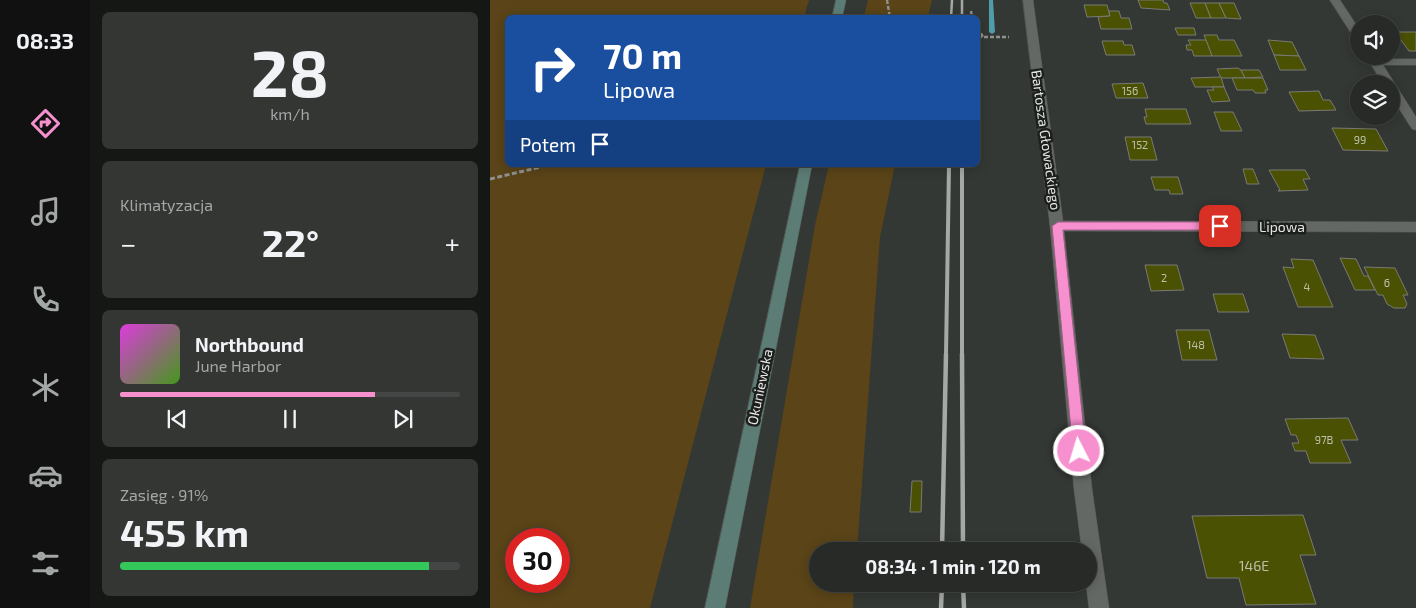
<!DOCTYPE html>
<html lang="pl">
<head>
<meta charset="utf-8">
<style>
  body { margin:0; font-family:"Exo 2",sans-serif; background:#333633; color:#f1f3f6; height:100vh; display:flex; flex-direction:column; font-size:19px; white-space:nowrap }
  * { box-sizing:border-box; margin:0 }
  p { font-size:16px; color:#a4a7a7 }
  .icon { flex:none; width:28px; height:28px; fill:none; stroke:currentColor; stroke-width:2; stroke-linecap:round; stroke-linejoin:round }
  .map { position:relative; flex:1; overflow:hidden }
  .panel { display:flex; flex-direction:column; gap:12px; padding:12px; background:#151715; width:400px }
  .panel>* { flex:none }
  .hud { position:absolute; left:15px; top:15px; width:475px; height:152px; border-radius:8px; box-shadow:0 2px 12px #0003,0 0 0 1px #434644; background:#1a4fa0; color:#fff; overflow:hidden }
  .controls { position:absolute; left:860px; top:15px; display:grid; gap:10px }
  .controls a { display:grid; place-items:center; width:50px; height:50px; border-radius:50%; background:#272a27; box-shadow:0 2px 12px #0003,0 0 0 1px #434644; font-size:25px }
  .speed { position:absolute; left:15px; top:528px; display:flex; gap:10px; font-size:25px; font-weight:700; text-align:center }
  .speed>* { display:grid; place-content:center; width:65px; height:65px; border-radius:50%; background:#272a27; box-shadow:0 2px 12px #0003,0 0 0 1px #434644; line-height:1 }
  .speed .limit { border:8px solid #d22; background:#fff; color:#111 }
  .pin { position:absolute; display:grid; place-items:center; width:42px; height:42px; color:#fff; margin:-21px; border-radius:10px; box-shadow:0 2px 8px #0006 }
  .me { position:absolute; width:55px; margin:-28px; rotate:355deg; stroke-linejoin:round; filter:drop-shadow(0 0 4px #0008) }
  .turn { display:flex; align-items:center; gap:18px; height:105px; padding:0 15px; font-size:22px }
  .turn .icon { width:65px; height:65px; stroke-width:2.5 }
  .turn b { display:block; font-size:35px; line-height:42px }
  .then { display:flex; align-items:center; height:48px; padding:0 15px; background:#0003; gap:10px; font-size:19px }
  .big { font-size:38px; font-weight:700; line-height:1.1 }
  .panel .tile { flex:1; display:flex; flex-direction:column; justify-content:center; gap:8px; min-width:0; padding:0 18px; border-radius:8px; background:#333633 }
  .panel .dial { align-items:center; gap:0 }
  .dial b { font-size:65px; line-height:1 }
  .song { display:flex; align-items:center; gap:15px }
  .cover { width:60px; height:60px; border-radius:8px; background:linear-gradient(135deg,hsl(300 70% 55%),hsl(100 70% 35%)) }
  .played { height:5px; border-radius:2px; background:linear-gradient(90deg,#f690cf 75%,#434644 75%) }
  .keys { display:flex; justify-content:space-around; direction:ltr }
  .heat { display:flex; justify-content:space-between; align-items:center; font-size:28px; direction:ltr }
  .charge { height:8px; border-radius:4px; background:linear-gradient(90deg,#34c759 91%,#434644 0) }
  .trip { position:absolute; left:319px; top:542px; width:288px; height:50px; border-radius:25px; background:#272a27; box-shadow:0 2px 12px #0003,0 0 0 1px #434644; font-weight:700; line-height:50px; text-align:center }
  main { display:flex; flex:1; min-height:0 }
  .dock { display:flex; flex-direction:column; width:90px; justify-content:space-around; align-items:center; background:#101110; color:#a4a7a7 }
  .dock .icon { width:35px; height:35px }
  .dock .on { color:#f690cf }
  .dock b { font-size:22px; color:#f1f3f6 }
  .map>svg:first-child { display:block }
  .green { fill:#5a4418; fill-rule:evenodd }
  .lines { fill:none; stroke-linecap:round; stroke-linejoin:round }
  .stream { fill:#4f9caa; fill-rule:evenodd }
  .building { fill:#4a5103; stroke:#797a75 }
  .street-casing { stroke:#545754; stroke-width:1 }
  .secondary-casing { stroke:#545754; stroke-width:1 }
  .path-far1 { stroke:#8f928f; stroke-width:2.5; stroke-dasharray:4 2; stroke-linecap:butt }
  .path { stroke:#8f928f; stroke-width:3; stroke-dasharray:5 2.5; stroke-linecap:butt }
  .street { fill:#646864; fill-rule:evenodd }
  .secondary { fill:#5c7d75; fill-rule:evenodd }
  .rail-far2 { stroke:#a5a8a6; stroke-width:2.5 }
  .rail-far1 { stroke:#a5a8a6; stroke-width:4 }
  .rail { stroke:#a5a8a6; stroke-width:4.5 }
  .route { fill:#f690cf; stroke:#a05e87 }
  .labels { text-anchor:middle; stroke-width:5; stroke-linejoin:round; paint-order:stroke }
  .number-label { font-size:11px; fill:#bdc1ac }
  .street-label { font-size:14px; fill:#e3e6e4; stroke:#1d1f1d }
  .near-number-label { font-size:14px; fill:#bdc1ac }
</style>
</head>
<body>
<main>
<nav class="dock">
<b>08:33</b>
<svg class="icon on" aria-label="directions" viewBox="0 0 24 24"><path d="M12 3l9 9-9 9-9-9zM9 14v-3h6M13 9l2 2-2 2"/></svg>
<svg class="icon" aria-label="music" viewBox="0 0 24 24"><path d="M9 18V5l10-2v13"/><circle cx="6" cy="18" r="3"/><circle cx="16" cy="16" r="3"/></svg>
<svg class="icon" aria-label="phone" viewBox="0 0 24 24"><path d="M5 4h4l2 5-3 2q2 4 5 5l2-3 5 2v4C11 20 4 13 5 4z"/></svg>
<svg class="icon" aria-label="climate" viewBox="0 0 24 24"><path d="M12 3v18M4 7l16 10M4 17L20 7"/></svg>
<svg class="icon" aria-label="car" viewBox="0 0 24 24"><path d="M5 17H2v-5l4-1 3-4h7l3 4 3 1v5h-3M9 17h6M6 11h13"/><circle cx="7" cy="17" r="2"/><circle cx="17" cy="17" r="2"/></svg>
<svg class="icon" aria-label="filters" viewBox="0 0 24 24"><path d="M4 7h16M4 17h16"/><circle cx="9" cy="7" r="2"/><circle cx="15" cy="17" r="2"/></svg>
</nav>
<section class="panel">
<div class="tile dial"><b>28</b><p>km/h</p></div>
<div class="tile"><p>Klimatyzacja</p>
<div class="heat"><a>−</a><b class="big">22°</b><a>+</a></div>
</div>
<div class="tile">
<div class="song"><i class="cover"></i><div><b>Northbound</b><p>June Harbor</p></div></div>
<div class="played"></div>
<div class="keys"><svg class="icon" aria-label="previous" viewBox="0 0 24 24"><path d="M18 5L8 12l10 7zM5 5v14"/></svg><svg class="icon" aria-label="pause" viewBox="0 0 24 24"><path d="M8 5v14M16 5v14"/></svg><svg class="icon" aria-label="next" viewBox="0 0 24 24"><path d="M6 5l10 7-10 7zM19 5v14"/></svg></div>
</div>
<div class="tile"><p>Zasięg · 91%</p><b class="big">455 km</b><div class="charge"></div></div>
</section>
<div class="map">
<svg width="926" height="608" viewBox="0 0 926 608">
  <rect width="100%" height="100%" fill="#343834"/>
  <!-- green -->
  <g class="green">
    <path d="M0,0H319L314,17L18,18V165H276L160,608H0ZM26,539H69V581H26Z"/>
    <polygon points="378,0 442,0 438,17 374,17"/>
    <polygon points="339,165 405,165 390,237 367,551 328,551 328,584 364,584 363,608 260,608 325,225"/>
  </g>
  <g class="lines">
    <!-- stream -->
    <polygon class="stream" points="499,0 503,0 505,32 502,34 499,32"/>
  </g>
  <!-- building -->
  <g class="building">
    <polygon points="648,0 673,0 674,3 677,3 680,10 651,8"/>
    <polygon points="700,3 715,3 721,18 706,18"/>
    <polygon points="715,3 729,3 736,18 721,18"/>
    <polygon points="729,3 744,3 751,19 736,18"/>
    <polygon points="594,5 617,5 620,16 597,17"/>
    <polygon points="619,11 629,11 631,18 639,18 642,29 611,29 608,17 620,16"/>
    <polygon points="685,28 704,28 706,35 688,35"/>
    <polygon points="905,32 926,32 926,51 919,51"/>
    <polygon points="714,35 727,35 729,40 744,40 752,56 722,56"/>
    <polygon points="698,40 716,40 722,56 704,56 702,50 697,50 696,45 701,45"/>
    <polygon points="778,40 802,42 809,56 784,55"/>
    <polygon points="612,41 633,41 634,45 642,45 645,55 616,55"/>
    <polygon points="784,55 809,56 816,70 790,70"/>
    <polygon points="748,68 751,70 755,78 731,78 727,69"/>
    <polygon points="751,70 769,70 773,77 755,78"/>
    <polygon points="731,77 734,87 705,87 701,78"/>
    <polygon points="742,78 773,78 778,90 775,90 776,93 765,93 763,90 747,90"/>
    <polygon points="653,83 658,98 626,98 622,84"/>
    <polygon points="722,87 734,87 740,101 722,102 717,90 724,90"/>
    <polygon points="829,91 833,100 840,100 846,110 809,111 799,92"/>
    <polygon points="655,109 696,109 701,124 656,124 654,117 657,117"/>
    <polygon points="724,112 743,112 752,131 731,131"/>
    <polygon points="842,128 886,129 898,151 853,150"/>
    <polygon points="635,137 661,137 667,160 640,160"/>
    <polygon points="753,169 763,169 769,184 757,184"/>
    <polygon points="779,170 815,170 820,179 813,179 818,190 788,191 790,190"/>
    <polygon points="661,177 688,177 693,194 680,194 679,190 665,190"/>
    <polygon points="850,258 866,259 874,276 878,276 885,290 865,290"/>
    <polygon points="801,259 823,260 843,307 808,307 793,267 804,268"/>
    <polygon points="655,265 687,265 694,290 661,291"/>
    <polygon points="874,267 905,268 918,295 913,295 917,304 915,308 904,308 897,304 893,295 888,295"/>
    <polygon points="723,294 753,294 759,312 728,312"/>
    <polygon points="686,330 719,330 727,360 692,360"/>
    <polygon points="792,334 825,335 834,359 800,358"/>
    <polygon points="858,418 868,440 851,440 861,463 820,463 816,451 805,451 802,443 809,443 806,435 801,435 795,419"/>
    <polygon points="422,481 432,481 431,512 420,512"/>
    <polygon points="813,515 826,555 810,555 826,604 756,605 749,578 717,578 702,516"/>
  </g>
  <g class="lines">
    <!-- street casing -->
    <g class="street-casing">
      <g id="street">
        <polygon points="533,0 543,0 573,221 926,222 926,232 574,231 602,489 619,608 599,608 596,584 598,584 598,551 592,551 584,489 560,226"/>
        <polygon points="840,0 850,0 869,29 869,40 865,39"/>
        <polygon points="876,56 887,56 888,59 926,59 926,65 893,65 926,117 926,130 922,129 901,96 901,84 893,84"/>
      </g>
    </g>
    <!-- secondary casing -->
    <g class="secondary-casing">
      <g id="secondary">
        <polygon points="346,0 356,0 352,18 342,18"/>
        <polygon points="310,165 322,165 235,608 215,608"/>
      </g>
    </g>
    <!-- path-far1 -->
    <g class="path-far1">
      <polyline points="397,0 400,18"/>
      <polyline points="481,11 482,18"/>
      <polyline points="488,28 493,37"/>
      <polyline points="488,37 519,37"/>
    </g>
    <!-- path -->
    <polyline class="path" points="0,179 59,165"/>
    <!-- street -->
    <use href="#street" class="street"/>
    <!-- secondary -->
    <use href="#secondary" class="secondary"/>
    <!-- rail-far2 -->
    <g class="rail-far2">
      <polyline points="472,0 472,18"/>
      <polyline points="461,18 462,0"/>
    </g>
    <!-- rail-far1 -->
    <g class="rail-far1">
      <polyline points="472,165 472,355"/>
      <polyline points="456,355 459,165"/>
    </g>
    <!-- rail -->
    <g class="rail">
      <polyline points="472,354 473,551"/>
      <polyline points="452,551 456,354"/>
      <polyline points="473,584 474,608"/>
      <polyline points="451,608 452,584"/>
    </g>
  </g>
  <!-- route -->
  <polygon class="route" points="568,222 730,222 735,226 730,230 573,230 596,451 594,455 589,457 585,455 583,451 562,226"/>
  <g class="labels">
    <!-- number labels -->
    <g class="number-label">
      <text x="640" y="95">156</text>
      <text x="870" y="144">99</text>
      <text x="650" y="149">152</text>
      <text x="674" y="282">2</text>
      <text x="897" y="287">6</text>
      <text x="817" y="291">4</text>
      <text x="706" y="349">148</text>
      <text x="834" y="444">97B</text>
    </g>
    <!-- street labels -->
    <g class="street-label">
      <text transform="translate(556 140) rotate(82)" y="5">Bartosza Głowackiego</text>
      <text x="792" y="232">Lipowa</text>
      <text transform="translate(270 387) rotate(-78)" y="5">Okuniewska</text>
    </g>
    <!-- near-number labels -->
    <g class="near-number-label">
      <text x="764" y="571">146E</text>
    </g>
  </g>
</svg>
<div class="controls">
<a><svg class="icon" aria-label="sound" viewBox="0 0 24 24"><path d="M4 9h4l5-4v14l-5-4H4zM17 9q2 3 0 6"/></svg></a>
<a><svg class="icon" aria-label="layers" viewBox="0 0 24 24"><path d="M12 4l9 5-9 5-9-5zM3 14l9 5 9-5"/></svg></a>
</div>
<div class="speed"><div class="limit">30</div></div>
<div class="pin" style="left:730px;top:226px;background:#d93025"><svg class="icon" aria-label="arrive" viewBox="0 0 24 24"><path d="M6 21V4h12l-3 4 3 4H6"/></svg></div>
<svg class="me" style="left:589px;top:451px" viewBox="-20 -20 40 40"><circle r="17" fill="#f690cf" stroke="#fff" stroke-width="3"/><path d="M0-11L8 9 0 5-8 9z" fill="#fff"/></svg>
<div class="trip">08:34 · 1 min · 120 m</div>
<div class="hud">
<div class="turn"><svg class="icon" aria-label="right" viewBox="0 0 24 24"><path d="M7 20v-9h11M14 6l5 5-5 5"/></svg><div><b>70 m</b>Lipowa</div></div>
<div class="then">Potem<svg class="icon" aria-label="arrive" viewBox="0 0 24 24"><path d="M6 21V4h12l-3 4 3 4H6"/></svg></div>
</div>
</div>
</main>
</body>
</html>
